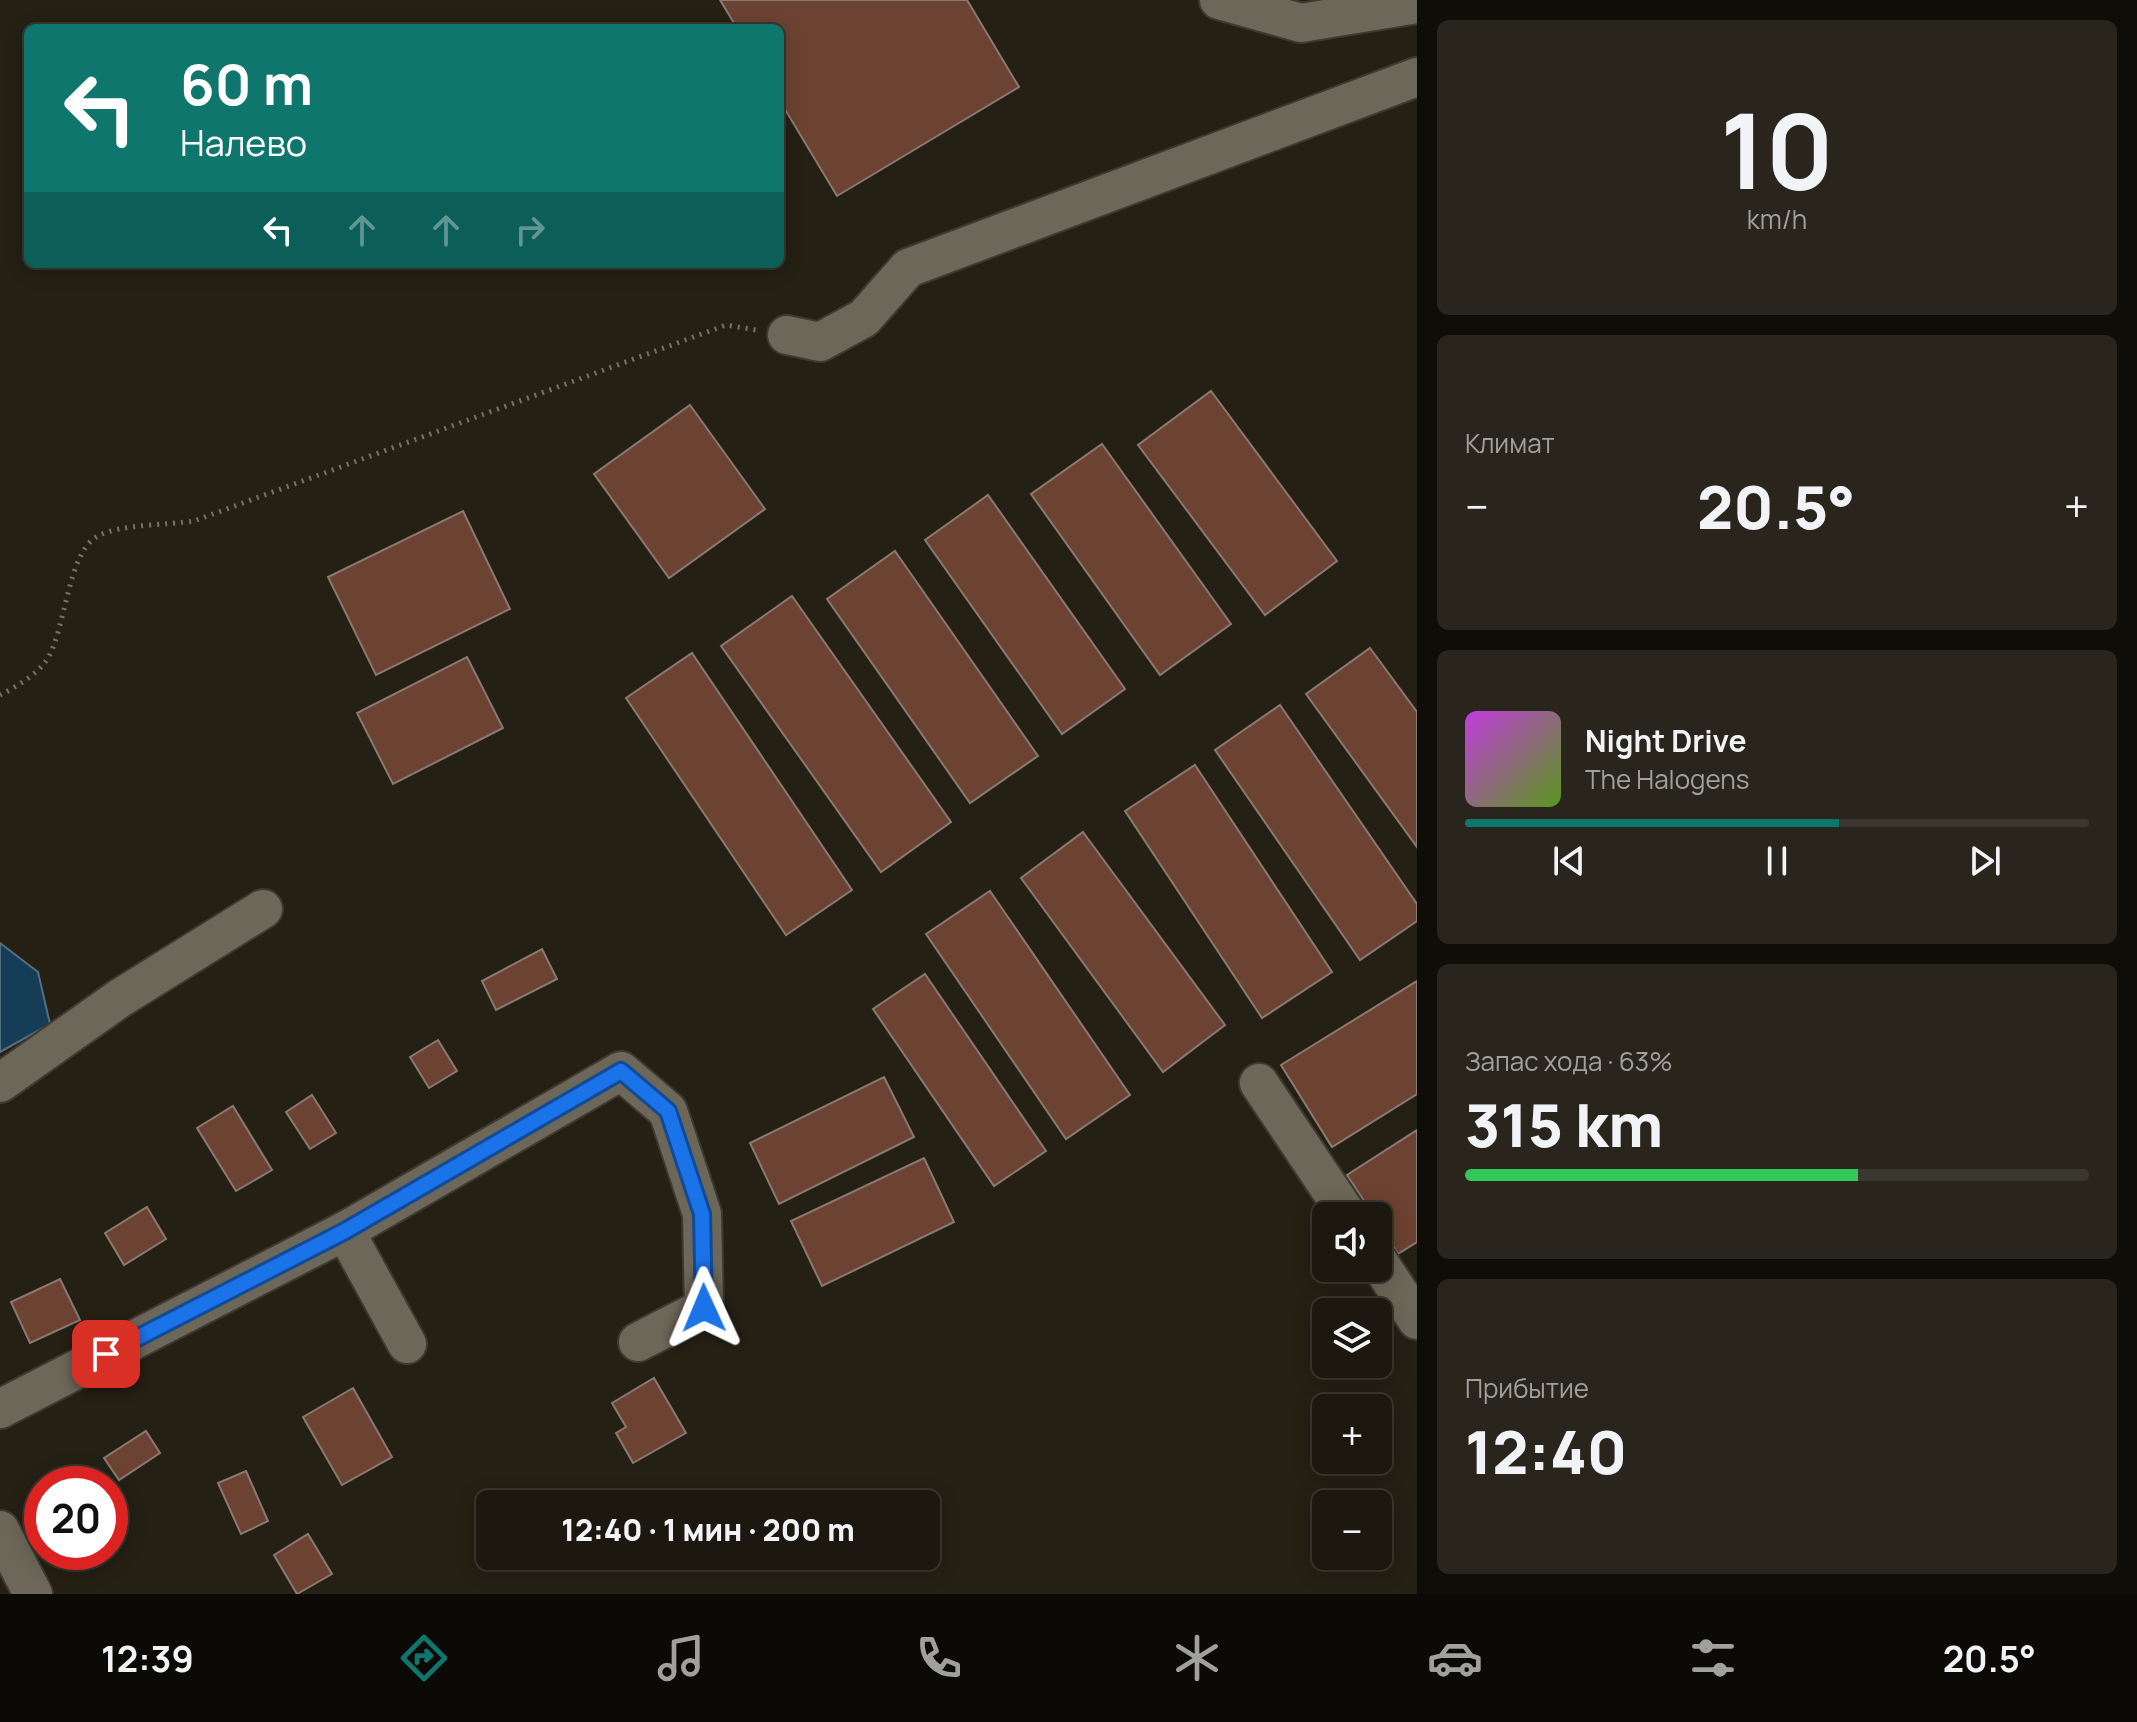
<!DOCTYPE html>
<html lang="ru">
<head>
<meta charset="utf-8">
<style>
  body { margin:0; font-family:Manrope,sans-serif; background:#29251d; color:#f1f3f6; height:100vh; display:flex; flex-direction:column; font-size:30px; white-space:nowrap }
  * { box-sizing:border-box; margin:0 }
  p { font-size:26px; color:#a0a09e }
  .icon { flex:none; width:44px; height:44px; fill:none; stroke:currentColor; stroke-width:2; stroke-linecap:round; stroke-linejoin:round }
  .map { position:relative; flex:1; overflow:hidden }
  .side { display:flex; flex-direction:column; gap:20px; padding:20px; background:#0f0d08; width:720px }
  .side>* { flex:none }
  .hud { position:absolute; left:24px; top:24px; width:760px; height:244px; border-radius:12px; box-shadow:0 4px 20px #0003,0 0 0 2px #3a372f; background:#0f766e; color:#fff; overflow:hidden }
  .fabs { position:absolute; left:1312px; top:1202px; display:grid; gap:16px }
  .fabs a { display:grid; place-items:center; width:80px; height:80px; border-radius:12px; background:#1c180f; box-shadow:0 4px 20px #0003,0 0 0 2px #3a372f; font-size:40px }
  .speed { position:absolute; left:24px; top:1466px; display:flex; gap:16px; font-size:40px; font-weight:700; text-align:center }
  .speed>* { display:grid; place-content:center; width:104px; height:104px; border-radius:50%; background:#1c180f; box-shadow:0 4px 20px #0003,0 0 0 2px #3a372f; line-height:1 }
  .speed .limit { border:12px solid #d22; background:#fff; color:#111 }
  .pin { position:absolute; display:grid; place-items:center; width:68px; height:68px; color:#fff; margin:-34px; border-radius:16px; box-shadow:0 4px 12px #0006 }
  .me { position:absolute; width:88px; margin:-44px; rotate:359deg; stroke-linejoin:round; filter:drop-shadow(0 0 6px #0008) }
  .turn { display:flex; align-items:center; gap:28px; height:168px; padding:0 24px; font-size:36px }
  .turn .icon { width:104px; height:104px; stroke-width:2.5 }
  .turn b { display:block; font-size:56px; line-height:68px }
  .lanes { display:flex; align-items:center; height:76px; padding:0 24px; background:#0003; justify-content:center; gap:40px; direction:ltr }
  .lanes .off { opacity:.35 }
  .big { font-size:60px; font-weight:800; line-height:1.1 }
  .side .widget { flex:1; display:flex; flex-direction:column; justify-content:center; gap:12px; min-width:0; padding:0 28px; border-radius:12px; background:#29251d }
  .side .dial { align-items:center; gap:0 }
  .dial b { font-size:104px; line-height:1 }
  .song { display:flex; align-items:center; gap:24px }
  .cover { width:96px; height:96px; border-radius:12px; background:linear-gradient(135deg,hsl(290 70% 55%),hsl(90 70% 35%)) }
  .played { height:8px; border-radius:4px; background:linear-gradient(90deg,#0f766e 60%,#3a372f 60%) }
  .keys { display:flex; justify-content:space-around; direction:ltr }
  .heat { display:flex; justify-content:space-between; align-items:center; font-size:44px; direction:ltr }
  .charge { height:12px; border-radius:6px; background:linear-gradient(90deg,#34c759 63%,#3a372f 0) }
  .trip { position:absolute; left:476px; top:1490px; width:464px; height:80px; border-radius:12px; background:#1c180f; box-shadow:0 4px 20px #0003,0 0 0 2px #3a372f; font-weight:800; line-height:80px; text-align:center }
  .dock { display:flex; height:128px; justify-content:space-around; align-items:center; background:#0b0a06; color:#a0a09e }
  .dock .icon { width:56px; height:56px }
  .dock .current { color:#0f766e }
  .dock b { font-size:36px; color:#f1f3f6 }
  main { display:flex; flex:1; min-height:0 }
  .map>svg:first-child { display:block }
  .water { fill:#153d58; stroke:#546f80; stroke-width:2 }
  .building { fill:#6c4232; stroke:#8a7972; stroke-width:2 }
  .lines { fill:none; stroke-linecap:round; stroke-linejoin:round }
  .minor-casing { stroke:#3e3a32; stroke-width:42 }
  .path { stroke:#767268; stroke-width:5; stroke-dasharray:2 6; stroke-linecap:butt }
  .minor { stroke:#6d6759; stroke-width:38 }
  .route-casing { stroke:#114b97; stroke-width:20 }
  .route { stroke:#1a73e8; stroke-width:14 }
</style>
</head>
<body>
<main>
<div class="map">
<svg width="1417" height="1594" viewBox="0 0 1417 1594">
  <rect width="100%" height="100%" fill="#252014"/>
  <!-- water -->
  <polygon class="water" points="0,943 38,972 50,1024 0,1052"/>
  <!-- building -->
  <g class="building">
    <polygon points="720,0 967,0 1019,87 837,196 780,101 780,28 737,28"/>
    <polygon points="1211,391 1337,561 1265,615 1138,445"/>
    <polygon points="690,405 765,509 669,578 594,474"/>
    <polygon points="1102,444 1231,624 1160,675 1031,494"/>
    <polygon points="988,495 1125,689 1062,734 925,540"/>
    <polygon points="463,511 510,609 376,675 328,577"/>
    <polygon points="895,551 1038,756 970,803 827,599"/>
    <polygon points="792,596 951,822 881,872 721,646"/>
    <polygon points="1370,648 1417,712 1417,847 1306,694"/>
    <polygon points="692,653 852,890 786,935 626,698"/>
    <polygon points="467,657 503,728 393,784 357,713"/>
    <polygon points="1280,705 1417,904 1417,921 1360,960 1215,750"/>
    <polygon points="1195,765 1332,972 1262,1018 1125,811"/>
    <polygon points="1083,832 1225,1025 1163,1072 1021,878"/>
    <polygon points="990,891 1130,1095 1066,1139 926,934"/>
    <polygon points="542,949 557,979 496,1010 482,981"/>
    <polygon points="925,974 1046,1151 994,1186 873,1009"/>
    <polygon points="1417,981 1417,1094 1332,1147 1281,1065"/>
    <polygon points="438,1040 457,1071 429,1088 410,1057"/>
    <polygon points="884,1077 914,1137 779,1204 750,1143"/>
    <polygon points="312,1095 336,1133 310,1149 286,1112"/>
    <polygon points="233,1106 272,1170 236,1191 197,1128"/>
    <polygon points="1417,1130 1417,1242 1398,1254 1378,1223 1378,1216 1374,1216 1347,1175"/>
    <polygon points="924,1158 954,1222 822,1286 791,1221"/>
    <polygon points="147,1207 166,1239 124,1265 105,1233"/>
    <polygon points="60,1279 80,1320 30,1343 11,1302"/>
    <polygon points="654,1378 686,1433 633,1463 616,1433 626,1427 612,1403"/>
    <polygon points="353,1388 392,1457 342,1485 303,1417"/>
    <polygon points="146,1431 160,1453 119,1480 104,1458"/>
    <polygon points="246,1471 268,1521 241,1534 218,1483"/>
    <polygon points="308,1534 332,1574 297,1594 274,1555"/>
    <polygon points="551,1556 578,1556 560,1569"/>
  </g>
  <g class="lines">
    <!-- minor casing -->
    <g class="minor-casing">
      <g id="minor">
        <polyline points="1219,0 1301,23 1417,4"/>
        <polyline points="787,335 820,342 864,318 908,268 1417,77"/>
        <polyline points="0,1083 120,998 263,909"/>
        <polyline points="1259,1083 1348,1216"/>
        <polyline points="345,1231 407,1344"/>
        <polyline points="1378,1261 1417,1320"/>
        <polyline points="0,1409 345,1231 621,1071 668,1111 702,1214 704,1308 638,1342"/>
        <polyline points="0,1530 33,1594"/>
      </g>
    </g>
    <!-- path -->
    <path class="path" d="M0,695C16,687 38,674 48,658C66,627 68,551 98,536C120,524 168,525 194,521L726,325L756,330"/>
    <!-- minor -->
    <use href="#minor" class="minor"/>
  </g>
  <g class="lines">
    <!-- route casing -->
    <g class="route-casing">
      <polyline id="route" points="106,1354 345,1231 621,1071 668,1111 702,1214 704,1308"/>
    </g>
    <!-- route -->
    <use href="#route" class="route"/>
  </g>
</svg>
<div class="fabs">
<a><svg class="icon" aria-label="sound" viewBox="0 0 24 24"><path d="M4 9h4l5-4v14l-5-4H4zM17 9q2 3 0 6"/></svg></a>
<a><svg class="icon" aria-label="layers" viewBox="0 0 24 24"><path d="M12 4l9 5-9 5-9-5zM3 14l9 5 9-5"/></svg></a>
<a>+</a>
<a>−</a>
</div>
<div class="speed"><div class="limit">20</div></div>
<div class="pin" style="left:106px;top:1354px;background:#d93025"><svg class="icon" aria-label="arrive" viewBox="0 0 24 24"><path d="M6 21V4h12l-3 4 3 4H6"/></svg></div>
<svg class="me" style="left:704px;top:1308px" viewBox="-20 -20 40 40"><path d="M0-17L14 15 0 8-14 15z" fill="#1a73e8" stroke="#fff" stroke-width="4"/></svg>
<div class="trip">12:40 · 1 мин · 200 m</div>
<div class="hud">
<div class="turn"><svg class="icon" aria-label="left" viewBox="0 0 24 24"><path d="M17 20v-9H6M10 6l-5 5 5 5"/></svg><div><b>60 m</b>Налево</div></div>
<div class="lanes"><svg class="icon" aria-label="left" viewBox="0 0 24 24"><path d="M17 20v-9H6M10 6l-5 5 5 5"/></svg><svg class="icon off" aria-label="ahead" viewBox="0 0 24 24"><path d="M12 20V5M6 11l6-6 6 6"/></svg><svg class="icon off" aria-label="ahead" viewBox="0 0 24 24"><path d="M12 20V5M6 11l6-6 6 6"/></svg><svg class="icon off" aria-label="right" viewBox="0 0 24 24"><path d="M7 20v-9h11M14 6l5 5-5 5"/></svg></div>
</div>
</div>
<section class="side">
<div class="widget dial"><b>10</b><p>km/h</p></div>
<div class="widget"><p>Климат</p>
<div class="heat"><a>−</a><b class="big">20.5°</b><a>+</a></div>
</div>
<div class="widget">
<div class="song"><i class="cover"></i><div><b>Night Drive</b><p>The Halogens</p></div></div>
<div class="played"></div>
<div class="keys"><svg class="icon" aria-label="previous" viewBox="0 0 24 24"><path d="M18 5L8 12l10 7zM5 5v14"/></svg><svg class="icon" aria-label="pause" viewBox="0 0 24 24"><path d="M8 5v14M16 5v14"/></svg><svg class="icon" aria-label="next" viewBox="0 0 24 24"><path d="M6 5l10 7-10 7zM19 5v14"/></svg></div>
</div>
<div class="widget"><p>Запас хода · 63%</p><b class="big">315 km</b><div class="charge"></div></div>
<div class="widget"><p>Прибытие</p><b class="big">12:40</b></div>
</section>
</main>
<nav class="dock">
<b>12:39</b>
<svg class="icon current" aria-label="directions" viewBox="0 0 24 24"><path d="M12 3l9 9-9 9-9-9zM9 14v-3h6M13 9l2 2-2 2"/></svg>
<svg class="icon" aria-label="music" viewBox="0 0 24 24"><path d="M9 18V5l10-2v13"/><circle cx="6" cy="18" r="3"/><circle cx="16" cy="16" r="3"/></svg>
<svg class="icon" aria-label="phone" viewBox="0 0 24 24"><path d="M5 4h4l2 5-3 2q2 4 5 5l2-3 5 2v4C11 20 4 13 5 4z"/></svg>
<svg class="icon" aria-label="climate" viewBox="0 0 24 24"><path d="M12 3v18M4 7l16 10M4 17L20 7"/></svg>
<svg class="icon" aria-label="car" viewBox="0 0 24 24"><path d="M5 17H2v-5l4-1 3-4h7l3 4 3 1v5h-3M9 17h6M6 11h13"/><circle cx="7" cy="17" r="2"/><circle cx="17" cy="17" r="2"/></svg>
<svg class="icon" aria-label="filters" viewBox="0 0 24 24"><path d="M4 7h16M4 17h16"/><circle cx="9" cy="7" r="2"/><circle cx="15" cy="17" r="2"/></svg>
<b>20.5°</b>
</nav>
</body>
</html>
